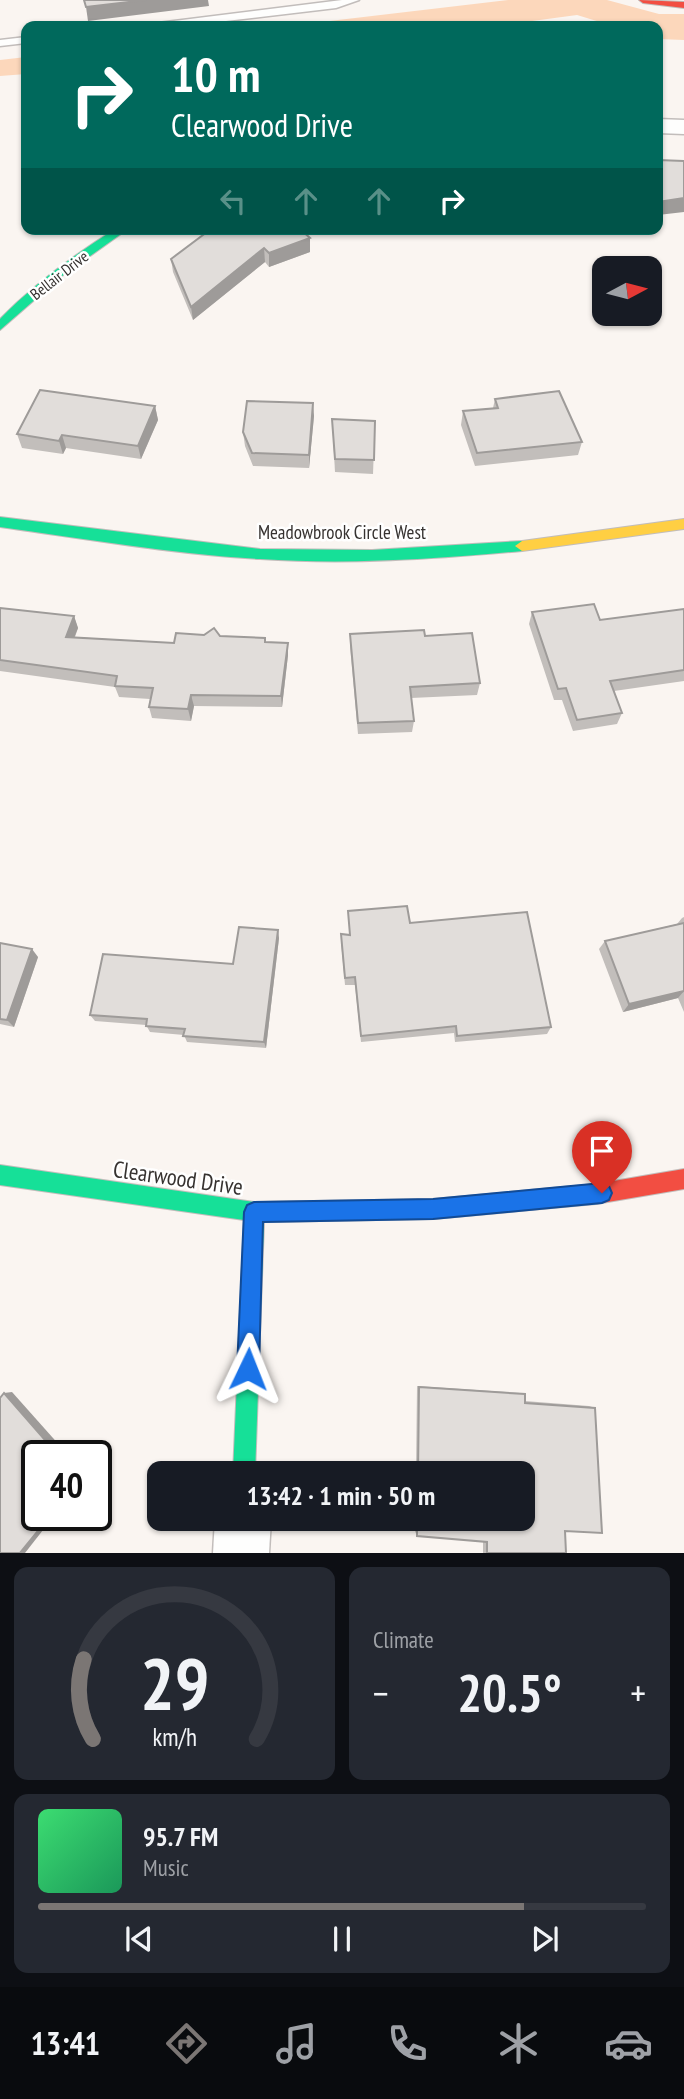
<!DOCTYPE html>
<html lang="en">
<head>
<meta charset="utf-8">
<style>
  body { margin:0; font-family:"PT Sans Narrow",sans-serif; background:#242831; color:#f1f3f6; height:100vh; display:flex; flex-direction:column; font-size:26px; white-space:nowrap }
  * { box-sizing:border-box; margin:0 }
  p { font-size:23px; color:#9ea1a6 }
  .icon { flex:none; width:38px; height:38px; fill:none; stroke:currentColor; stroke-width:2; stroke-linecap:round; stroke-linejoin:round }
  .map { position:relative; height:1553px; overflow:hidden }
  .sheet { display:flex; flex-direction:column; gap:14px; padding:14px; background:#0d0f14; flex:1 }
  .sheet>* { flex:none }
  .top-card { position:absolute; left:21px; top:21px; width:642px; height:214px; border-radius:14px; box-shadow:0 2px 5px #0004; background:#00695c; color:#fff; overflow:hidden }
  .needle { width:46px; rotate:83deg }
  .buttons { position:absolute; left:592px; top:256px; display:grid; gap:14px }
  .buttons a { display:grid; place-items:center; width:70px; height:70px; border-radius:14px; background:#171b24; box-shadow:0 2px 5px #0004; font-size:35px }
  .speed { position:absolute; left:21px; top:1440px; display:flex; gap:14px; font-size:35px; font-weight:700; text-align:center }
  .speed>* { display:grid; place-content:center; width:91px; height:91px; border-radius:50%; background:#171b24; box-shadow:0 2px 5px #0004; line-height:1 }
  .speed .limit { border:4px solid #111; border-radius:10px; background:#fff; color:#111 }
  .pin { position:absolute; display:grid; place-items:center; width:60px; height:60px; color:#fff; margin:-72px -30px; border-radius:50% 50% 50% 0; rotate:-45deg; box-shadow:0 0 7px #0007 }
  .pin .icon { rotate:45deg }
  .me { position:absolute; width:77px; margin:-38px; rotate:2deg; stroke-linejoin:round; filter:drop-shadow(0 0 5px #0008) }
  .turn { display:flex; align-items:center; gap:24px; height:147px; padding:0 35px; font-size:32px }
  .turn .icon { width:91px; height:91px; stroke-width:2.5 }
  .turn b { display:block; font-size:49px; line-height:60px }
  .lanes { display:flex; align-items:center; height:66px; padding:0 35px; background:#0003; justify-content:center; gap:35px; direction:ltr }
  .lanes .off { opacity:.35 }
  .big { font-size:52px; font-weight:600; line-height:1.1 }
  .sheet .card { flex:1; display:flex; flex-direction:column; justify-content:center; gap:10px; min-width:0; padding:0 24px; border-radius:14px; background:#242831 }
  .sheet .dial { align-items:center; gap:0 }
  .dial svg { height:182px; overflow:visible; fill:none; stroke:#363941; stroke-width:7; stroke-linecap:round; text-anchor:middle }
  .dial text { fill:#f1f3f6; stroke:none }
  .song { display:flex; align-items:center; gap:21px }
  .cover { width:84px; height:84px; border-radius:10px; background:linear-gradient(135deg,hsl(140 70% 55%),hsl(150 70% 35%)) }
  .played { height:7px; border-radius:4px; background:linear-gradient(90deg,#7b7674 80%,#363941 80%) }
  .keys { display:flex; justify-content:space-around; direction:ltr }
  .heat { display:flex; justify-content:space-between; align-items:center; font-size:38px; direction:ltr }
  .sheet .tiles { flex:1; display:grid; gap:14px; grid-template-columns:1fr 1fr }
  .card:last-child { grid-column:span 2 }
  .trip { position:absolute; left:147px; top:1461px; width:388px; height:70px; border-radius:14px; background:#171b24; box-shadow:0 2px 5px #0004; font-weight:600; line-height:70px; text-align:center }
  .dock { display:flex; height:112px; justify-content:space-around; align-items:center; background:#090b0e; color:#9ea1a6 }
  .dock .icon { width:49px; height:49px }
  .dock .active { color:#7b7674 }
  .dock b { font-size:32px; color:#f1f3f6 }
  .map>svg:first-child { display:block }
  .green { fill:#fcd7bb }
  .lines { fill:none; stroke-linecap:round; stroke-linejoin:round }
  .lane-casing { stroke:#c2bdbb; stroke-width:3 }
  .street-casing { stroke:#c2bdbb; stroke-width:3 }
  .fast-casing { stroke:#c2bdbb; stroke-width:2 }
  .slow-casing { stroke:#c2bdbb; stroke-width:2 }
  .jam-casing { stroke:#c2bdbb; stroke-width:2 }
  .lane { fill:#fefefd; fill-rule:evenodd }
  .street { fill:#fefefd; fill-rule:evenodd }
  .fast { fill:#16e098; fill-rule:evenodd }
  .slow { fill:#ffcf43; fill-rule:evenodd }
  .jam { fill:#f24e42; fill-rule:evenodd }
  .wall { fill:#c2bebb }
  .shaded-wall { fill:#9e9b99 }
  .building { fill:#e1ddda; stroke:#9e9b99; stroke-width:2 }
  .route { fill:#1a73e8; stroke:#114b97; stroke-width:2 }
  .labels { text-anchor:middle; stroke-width:5; stroke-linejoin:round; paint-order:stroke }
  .far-street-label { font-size:16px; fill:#363230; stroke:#fff }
  .street-label { font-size:19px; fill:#363230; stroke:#fff }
  .near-street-label { font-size:23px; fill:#363230; stroke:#fff }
</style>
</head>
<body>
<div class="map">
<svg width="684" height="1553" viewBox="0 0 684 1553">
  <rect width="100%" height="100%" fill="#faf5f1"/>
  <!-- green -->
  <g class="green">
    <polygon points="508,0 607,0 659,14 684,14 684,40 658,39 658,26 613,26 577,15 494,26 287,26"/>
    <polygon points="26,57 26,74 0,76 0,60"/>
  </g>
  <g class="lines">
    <!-- lane casing -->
    <g class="lane-casing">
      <g id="lane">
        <polygon points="342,0 359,0 336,8 183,26 153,26 158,23"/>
        <polygon points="26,37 26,43 0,46 0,40"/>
      </g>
    </g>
    <!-- street casing -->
    <g class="street-casing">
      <g id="street">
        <polygon points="658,119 684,120 684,134 658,133"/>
        <polygon points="215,1519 271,1519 269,1553 213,1553"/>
      </g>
    </g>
    <!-- fast casing -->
    <g class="fast-casing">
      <g id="fast">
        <path d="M115,229H128L62,276L0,330V319C34,284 74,255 115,229Z"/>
        <path d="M0,517L260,549L372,550L522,541L529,546L522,551C435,559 348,565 260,559C173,554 86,539 0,527Z"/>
        <polygon points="0,1165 254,1202 433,1199 596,1184 603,1187 606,1194 603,1201 596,1204 433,1219 264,1222 255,1474 233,1474 244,1220 0,1185"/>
      </g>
    </g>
    <!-- slow casing -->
    <g class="slow-casing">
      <polygon id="slow" points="684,519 684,529 522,551 515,546 522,541"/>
    </g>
    <!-- jam casing -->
    <g class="jam-casing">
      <g id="jam">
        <polygon points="639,0 684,2 684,8 643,3"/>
        <polygon points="684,1169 684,1189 596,1204 589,1201 586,1194 589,1187 596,1184"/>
      </g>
    </g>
    <!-- lane -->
    <use href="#lane" class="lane"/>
    <!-- street -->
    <use href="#street" class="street"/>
    <!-- fast -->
    <use href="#fast" class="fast"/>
    <!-- slow -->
    <use href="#slow" class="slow"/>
    <!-- jam -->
    <use href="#jam" class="jam"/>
  </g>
  <!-- wall -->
  <g class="wall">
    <polygon points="211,229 305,229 302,231 310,252 269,267 265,262 193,320 173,272 171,259"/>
    <polygon points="495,399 582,442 578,455 475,466 461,425 463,411 493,408"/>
    <polygon points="155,406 158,420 141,459 66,448 63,454 22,448 17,434"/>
    <polygon points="314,416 309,468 253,466 245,446 243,432"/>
    <polygon points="332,419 375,421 373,474 335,472"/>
    <polygon points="0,608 74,616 78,628 75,637 174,643 220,636 265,638 266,642 288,643 288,655 282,707 194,706 191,721 152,718 149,707 150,699 119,697 115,687 0,671"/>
    <polygon points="684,609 684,681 614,691 622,713 617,724 573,731 562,700 554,700 529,624 532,612 600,620"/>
    <polygon points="350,634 425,636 480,683 477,695 411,698 414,721 412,732 358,734 350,646"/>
    <polygon points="348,911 410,923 551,1027 547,1034 455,1042 454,1033 361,1042 355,985 345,985 341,942 341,934 350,935"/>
    <polygon points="684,917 684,1012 678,998 623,1012 599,949 605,941 677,924 682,918"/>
    <polygon points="279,938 266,1048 187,1042 184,1035 150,1032 146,1025 95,1021 90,1015 233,964"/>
    <polygon points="0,943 38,957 14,1027 0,1024"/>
    <polygon points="417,1386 520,1393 525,1394 525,1401 589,1406 595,1408 565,1531 566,1553 483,1553 483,1541 417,1536 415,1531 415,1519 523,1519 523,1474 416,1474"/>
  </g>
  <!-- shaded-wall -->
  <g class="shaded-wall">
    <polygon points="146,0 208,0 209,6 88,21 86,7"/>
    <polygon points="684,198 684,212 658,215 658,202"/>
    <polygon points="310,238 310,252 269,267 269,253"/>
    <polygon points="264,248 265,262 193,320 191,307"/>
    <polygon points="313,403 314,416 309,468 309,455"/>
    <polygon points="155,406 158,420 141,459 138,446"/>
    <polygon points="62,435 66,448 63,454 59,441"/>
    <polygon points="74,616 78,628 70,648 66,637"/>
    <polygon points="288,643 288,655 282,707 281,696"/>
    <polygon points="191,695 194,706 191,721 188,709"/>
    <polygon points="278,930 279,938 266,1048 264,1042"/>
    <polygon points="32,949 38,957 14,1027 7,1020"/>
    <polygon points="684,991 678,998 623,1012 629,1004"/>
    <polygon points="12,1392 69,1456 59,1456 4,1393"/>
    <polygon points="50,1516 54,1516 25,1553 20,1553"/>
  </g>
  <!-- building -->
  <g class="building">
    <polygon points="84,0 146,0 86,7"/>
    <polygon points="658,160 684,161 684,198 658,202"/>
    <polygon points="211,229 300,229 310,238 269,253 264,248 191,307 171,259"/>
    <polygon points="40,390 155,406 138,446 62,435 59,441 17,434"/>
    <polygon points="559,391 582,442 477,453 463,411 498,408 495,399"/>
    <polygon points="247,401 313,403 309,455 252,453 243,432"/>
    <polygon points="332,419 375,421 374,460 335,459"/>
    <polygon points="594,604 600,620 684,609 684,670 610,681 622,713 577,720 566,688 558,689 532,612"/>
    <polygon points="0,608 74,616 66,637 174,643 176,633 204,635 214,628 220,636 265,638 265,642 288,643 281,696 191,695 188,709 149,707 153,688 115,686 117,676 0,660"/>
    <polygon points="424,630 425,636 472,633 480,683 410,687 414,721 358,723 350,634"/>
    <polygon points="407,906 410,923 527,912 551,1027 457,1036 456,1026 361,1036 355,977 345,978 341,934 350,935 348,911"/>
    <polygon points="684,923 684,991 629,1004 605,941"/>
    <polygon points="239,927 278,930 264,1042 183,1036 185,1029 146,1026 147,1019 90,1015 103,954 233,964"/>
    <polygon points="0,943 32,949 7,1020 0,1019"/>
    <polygon points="419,1387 525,1394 525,1403 595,1408 602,1533 565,1531 566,1553 487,1553 487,1542 417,1536 417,1519 523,1519 523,1474 418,1474"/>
    <polygon points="4,1393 59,1456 37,1456 37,1516 50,1516 20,1553 0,1553 0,1398"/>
  </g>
  <!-- route -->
  <polygon class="route" points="602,1183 609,1186 612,1193 609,1200 602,1203 433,1219 263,1222 259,1369 256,1376 248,1380 240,1376 237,1369 244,1212 247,1205 254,1202 433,1199"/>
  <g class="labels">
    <!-- far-street labels -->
    <g class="far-street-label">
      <text transform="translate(59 275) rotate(-38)" y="6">Bellair Drive</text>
    </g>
    <!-- street labels -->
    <g class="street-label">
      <text x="342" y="539">Meadowbrook Circle West</text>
    </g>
    <!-- near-street labels -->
    <g class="near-street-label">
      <text transform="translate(178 1178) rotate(8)" y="8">Clearwood Drive</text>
    </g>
  </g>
</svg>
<div class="buttons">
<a><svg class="needle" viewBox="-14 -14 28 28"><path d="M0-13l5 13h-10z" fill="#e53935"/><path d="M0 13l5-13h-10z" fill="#9ea1a6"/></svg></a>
</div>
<div class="speed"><div class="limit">40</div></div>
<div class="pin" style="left:602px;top:1193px;background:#d93025"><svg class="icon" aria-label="arrive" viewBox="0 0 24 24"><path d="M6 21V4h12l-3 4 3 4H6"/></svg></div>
<svg class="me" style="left:248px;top:1369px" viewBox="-20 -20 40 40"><path d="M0-17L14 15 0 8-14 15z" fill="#1a73e8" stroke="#fff" stroke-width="4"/></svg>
<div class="trip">13:42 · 1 min · 50 m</div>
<div class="top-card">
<div class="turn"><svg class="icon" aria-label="right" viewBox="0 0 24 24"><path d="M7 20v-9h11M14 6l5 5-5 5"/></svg><div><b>10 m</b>Clearwood Drive</div></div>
<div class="lanes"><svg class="icon off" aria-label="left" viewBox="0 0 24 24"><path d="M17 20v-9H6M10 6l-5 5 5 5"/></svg><svg class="icon off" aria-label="ahead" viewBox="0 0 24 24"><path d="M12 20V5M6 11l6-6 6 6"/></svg><svg class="icon off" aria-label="ahead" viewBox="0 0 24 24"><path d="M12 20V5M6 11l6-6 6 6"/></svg><svg class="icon" aria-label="right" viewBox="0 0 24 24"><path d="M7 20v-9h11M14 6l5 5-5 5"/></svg></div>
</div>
</div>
<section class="sheet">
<div class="tiles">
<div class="card dial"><svg viewBox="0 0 100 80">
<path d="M14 69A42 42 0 1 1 86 69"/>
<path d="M14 69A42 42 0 0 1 10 34" stroke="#7b7674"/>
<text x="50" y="56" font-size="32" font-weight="700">29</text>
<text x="50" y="72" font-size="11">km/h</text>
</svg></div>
<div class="card"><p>Climate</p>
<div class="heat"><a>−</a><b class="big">20.5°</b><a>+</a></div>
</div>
<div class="card">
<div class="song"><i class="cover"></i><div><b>95.7 FM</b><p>Music</p></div></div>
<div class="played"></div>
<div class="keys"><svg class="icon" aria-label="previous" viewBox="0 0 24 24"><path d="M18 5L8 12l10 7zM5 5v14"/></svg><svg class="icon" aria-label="pause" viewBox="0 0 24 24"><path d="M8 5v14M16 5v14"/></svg><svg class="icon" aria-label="next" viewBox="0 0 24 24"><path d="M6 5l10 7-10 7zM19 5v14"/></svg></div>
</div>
</div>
</section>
<nav class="dock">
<b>13:41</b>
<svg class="icon active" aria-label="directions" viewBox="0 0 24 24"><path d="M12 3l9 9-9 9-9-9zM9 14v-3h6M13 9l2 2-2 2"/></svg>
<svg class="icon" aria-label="music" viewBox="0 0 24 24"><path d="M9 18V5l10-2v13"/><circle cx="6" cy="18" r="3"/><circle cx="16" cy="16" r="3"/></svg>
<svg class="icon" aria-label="phone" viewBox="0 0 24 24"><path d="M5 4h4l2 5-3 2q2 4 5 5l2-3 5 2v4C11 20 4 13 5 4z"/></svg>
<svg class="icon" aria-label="climate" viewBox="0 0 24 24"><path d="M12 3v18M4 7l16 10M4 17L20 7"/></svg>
<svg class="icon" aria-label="car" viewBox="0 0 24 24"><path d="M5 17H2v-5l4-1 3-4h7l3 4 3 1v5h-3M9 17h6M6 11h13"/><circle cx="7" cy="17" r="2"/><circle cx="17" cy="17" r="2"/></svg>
</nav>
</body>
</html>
